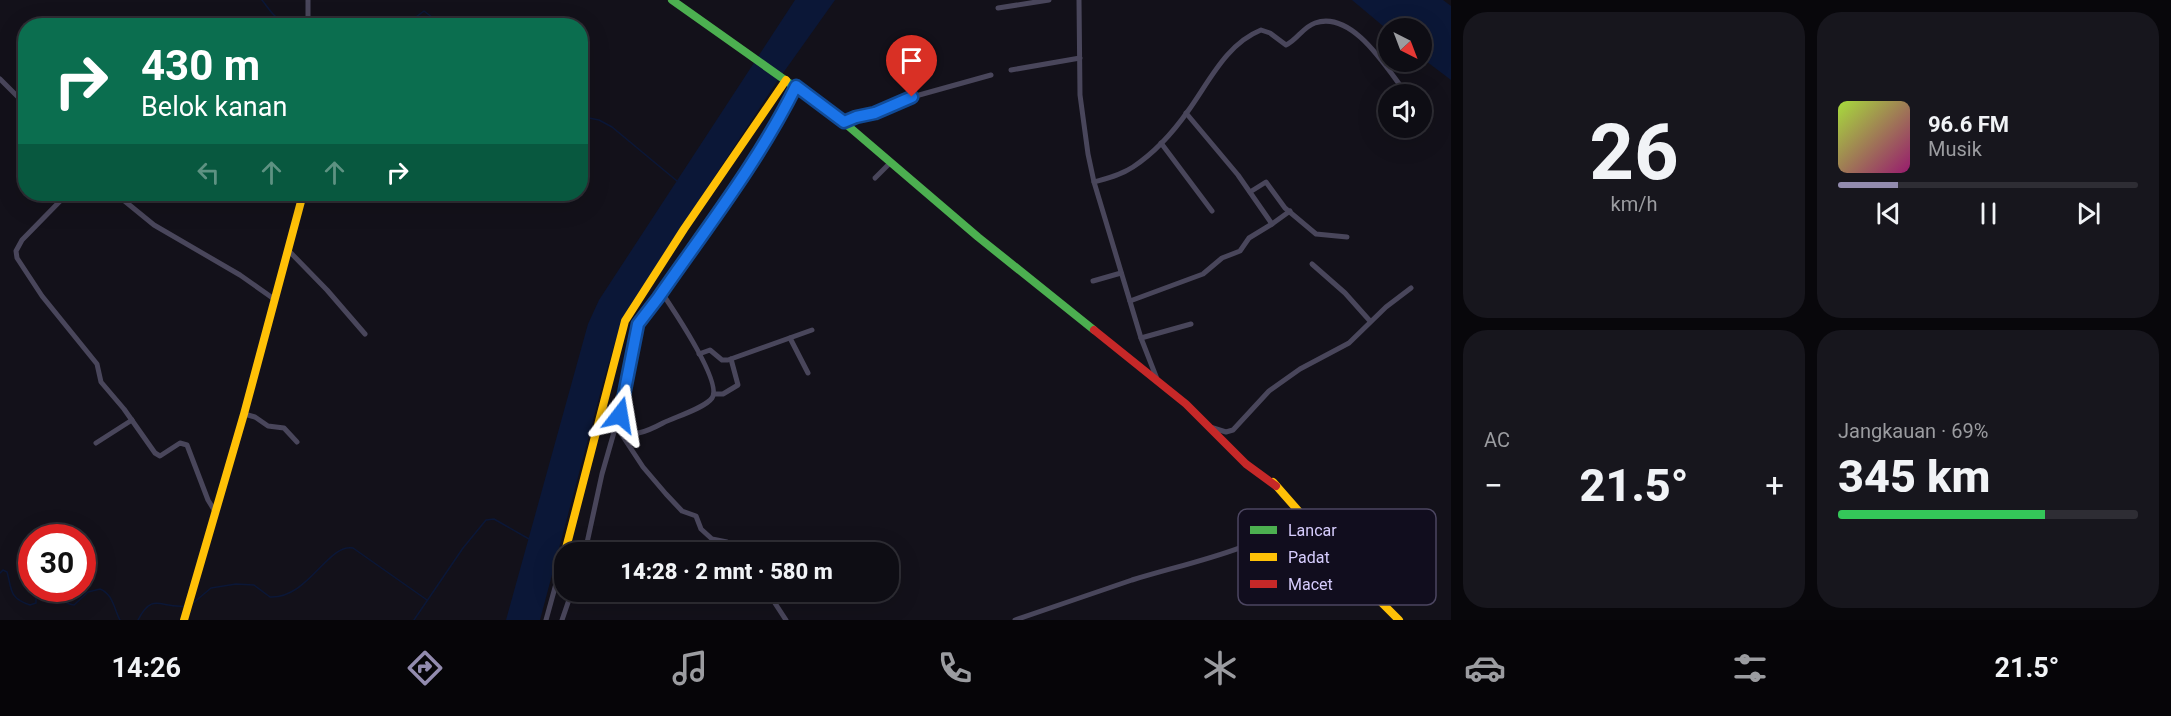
<!DOCTYPE html>
<html lang="id">
<head>
<meta charset="utf-8">
<style>
  body { margin:0; font-family:Roboto,sans-serif; background:#17161d; color:#f1f3f6; height:100vh; display:flex; flex-direction:column; font-size:22px; white-space:nowrap }
  * { box-sizing:border-box; margin:0 }
  p { font-size:20px; color:#9b9ca0 }
  .icon { flex:none; width:33px; height:33px; fill:none; stroke:currentColor; stroke-width:2; stroke-linecap:round; stroke-linejoin:round }
  .map { position:relative; flex:1; overflow:hidden }
  .side { display:flex; flex-direction:column; gap:12px; padding:12px; background:#08070b; width:720px }
  .side>* { flex:none }
  .banner { position:absolute; left:18px; top:18px; width:570px; height:183px; border-radius:24px; box-shadow:0 6px 24px #0002,0 0 0 2px #2e2d34; background:#0b6e4f; color:#fff; overflow:hidden }
  .needle { width:39px; rotate:138deg }
  .buttons { position:absolute; left:1378px; top:18px; display:grid; gap:12px }
  .buttons a { display:grid; place-items:center; width:54px; height:54px; border-radius:50%; background:#0e0d14; box-shadow:0 6px 24px #0002,0 0 0 2px #2e2d34; font-size:30px }
  .speed { position:absolute; left:18px; top:524px; display:flex; gap:12px; font-size:30px; font-weight:700; text-align:center }
  .speed>* { display:grid; place-content:center; width:78px; height:78px; border-radius:50%; background:#0e0d14; box-shadow:0 6px 24px #0002,0 0 0 2px #2e2d34; line-height:1 }
  .speed .limit { border:9px solid #d22; background:#fff; color:#111 }
  .pin { position:absolute; display:grid; place-items:center; width:51px; height:51px; color:#fff; margin:-62px -26px; border-radius:50% 50% 50% 0; rotate:-45deg; box-shadow:0 0 6px #0007 }
  .pin .icon { rotate:45deg }
  .me { position:absolute; width:66px; margin:-33px; rotate:14deg; stroke-linejoin:round; filter:drop-shadow(0 0 4px #0008) }
  .turn { display:flex; align-items:center; gap:21px; height:126px; padding:0 24px; font-size:27px }
  .turn .icon { width:78px; height:78px; stroke-width:2.5 }
  .turn b { display:block; font-size:42px; line-height:51px }
  .lanes { display:flex; align-items:center; height:57px; padding:0 24px; background:#0003; justify-content:center; gap:30px; direction:ltr }
  .lanes .off { opacity:.35 }
  .big { font-size:45px; font-weight:800; line-height:1.1 }
  .side .card { flex:1; display:flex; flex-direction:column; justify-content:center; gap:9px; min-width:0; padding:0 21px; border-radius:24px; background:#17161d }
  .side .dial { align-items:center; gap:0 }
  .dial b { font-size:78px; line-height:1 }
  .song { display:flex; align-items:center; gap:18px }
  .cover { width:72px; height:72px; border-radius:9px; background:linear-gradient(135deg,hsl(80 70% 55%),hsl(320 70% 35%)) }
  .played { height:6px; border-radius:3px; background:linear-gradient(90deg,#928bae 20%,#2e2d34 20%) }
  .keys { display:flex; justify-content:space-around; direction:ltr }
  .heat { display:flex; justify-content:space-between; align-items:center; font-size:33px; direction:ltr }
  .charge { height:9px; border-radius:4px; background:linear-gradient(90deg,#34c759 69%,#2e2d34 0) }
  .side .tiles { flex:1; display:grid; gap:12px; grid-template-columns:repeat(2,1fr) }
  .trip { position:absolute; left:554px; top:542px; width:345px; height:60px; border-radius:24px; background:#0e0d14; box-shadow:0 6px 24px #0002,0 0 0 2px #2e2d34; font-weight:800; line-height:60px; text-align:center }
  .dock { display:flex; height:96px; justify-content:space-around; align-items:center; background:#060508; color:#9b9ca0 }
  .dock .icon { width:42px; height:42px }
  .dock .current { color:#928bae }
  .dock b { font-size:27px; color:#f1f3f6 }
  main { display:flex; flex:1; min-height:0 }
  .map>svg:first-child { display:block }
  .water { fill:#0b1737 }
  .lines { fill:none; stroke-linecap:round; stroke-linejoin:round }
  .stream { stroke:#0b1737; stroke-width:1.5 }
  .street { stroke:#49465b; stroke-width:5 }
  .fast { stroke:#4caf50; stroke-width:8 }
  .slow { stroke:#ffc107; stroke-width:8 }
  .jam { stroke:#c62828; stroke-width:8 }
  .route-casing { stroke:#114b97; stroke-width:15 }
  .route { stroke:#1a73e8; stroke-width:10 }
  .key { fill:#110d1e; stroke:#4c4661; stroke-width:1.5 }
  .key-label { font-size:16px; fill:#d6ccfd }
</style>
</head>
<body>
<main>
<div class="map">
<svg width="1451" height="620" viewBox="0 0 1451 620">
  <rect width="100%" height="100%" fill="#13111a"/>
  <!-- water -->
  <g class="water">
    <polygon points="795,0 835,0 776,83 629,307 620,326 604,379 540,620 506,620 588,324 599,300"/>
    <polygon points="1352,0 1443,0 1451,6 1451,80 1422,58 1422,28 1389,28 1389,31"/>
  </g>
  <g class="lines">
    <!-- stream -->
    <g class="stream">
      <path d="M262,0C277,20 279,25 305,18"/>
      <polyline points="310,18 314,19 324,26"/>
      <polyline points="354,26 362,26"/>
      <polyline points="414,26 416,17 424,11 433,18 435,26"/>
      <polyline points="580,121 589,118 599,120 612,127 677,181"/>
      <path d="M0,573L3,570L7,572C12,588 8,598 30,605L36,603V594L39,589C53,590 61,604 74,605L88,592L100,589C113,594 114,609 120,620"/>
      <path d="M192,604L211,588L236,584L254,585L270,597C308,599 328,543 353,548L427,600"/>
      <path d="M138,620C153,591 161,609 185,606"/>
      <polyline points="414,620 463,548 486,520 494,519 529,539"/>
    </g>
    <!-- street -->
    <g class="street">
      <polyline points="1079,0 1080,95 1088,154 1094,182 1141,338 1157,379"/>
      <polyline points="998,8 1049,0"/>
      <polyline points="308,26 308,0"/>
      <polyline points="1011,70 1080,58"/>
      <polyline points="0,79 26,105"/>
      <polyline points="844,122 856,117 875,113 912,97 991,75"/>
      <polyline points="1161,143 1212,211"/>
      <polyline points="875,178 891,162"/>
      <path d="M1094,182C1108,178 1121,175 1133,167C1154,153 1174,131 1188,111C1209,82 1226,44 1261,30L1270,33L1286,45C1297,40 1303,27 1315,23C1352,10 1386,67 1405,92"/>
      <polyline points="1250,192 1266,182 1285,208 1316,234 1347,237"/>
      <polyline points="67,194 22,240 16,251 17,258 42,296 97,364 101,382 124,409 155,453 160,456 180,443 187,445 208,500 216,513"/>
      <polyline points="116,194 154,225 240,275 274,299"/>
      <polyline points="1272,224 1290,211"/>
      <polyline points="288,250 327,290 365,334"/>
      <polyline points="1312,264 1345,293 1370,321"/>
      <polyline points="1093,281 1121,273"/>
      <polyline points="1130,301 1203,274 1222,258 1240,251 1249,238 1272,224 1238,175 1186,113"/>
      <polyline points="790,338 808,373"/>
      <polyline points="1141,338 1191,324"/>
      <polyline points="699,354 710,350 722,360 728,360 812,330"/>
      <polyline points="714,394 723,394 738,385 731,359"/>
      <polyline points="244,414 255,417 268,426 284,428 297,442"/>
      <polyline points="1210,427 1226,432 1233,430 1269,391 1300,369 1349,343 1386,307 1411,288"/>
      <path d="M615,429C631,439 648,431 663,423C675,417 705,408 712,398C723,383 672,308 662,293"/>
      <polyline points="620,432 643,467 666,494 682,511 696,516 701,529 712,539 727,542 741,552"/>
      <polyline points="96,443 132,420"/>
      <polyline points="585,552 602,474 627,387 638,324 756,154 779,119 796,86"/>
      <polyline points="767,591 786,620"/>
      <polyline points="546,620 564,555"/>
      <polyline points="562,620 572,591"/>
      <path d="M1015,620C1054,607 1093,593 1132,580C1191,562 1252,551 1304,516"/>
    </g>
    <!-- fast -->
    <polyline class="fast" points="672,0 840,119 978,237 1094,330"/>
    <!-- slow -->
    <g class="slow">
      <polyline points="1273,482 1360,581 1399,620"/>
      <polyline points="565,552 625,321 684,229 786,80"/>
      <polyline points="184,620 244,414 303,194"/>
    </g>
    <!-- jam -->
    <polyline class="jam" points="1094,330 1186,404 1246,464 1276,486"/>
  </g>
  <g class="lines">
    <!-- route casing -->
    <g class="route-casing">
      <path id="route" d="M620,415L638,324L658,298C705,230 759,161 796,86L844,122L856,117L875,113L912,97"/>
    </g>
    <!-- route -->
    <use href="#route" class="route"/>
  </g>
  <!-- legend -->
  <rect x="1238" y="509" width="198" height="96" rx="9" class="key"/>
  <rect x="1250" y="526" width="27" height="8" fill="#4caf50"/>
  <rect x="1250" y="553" width="27" height="8" fill="#ffc107"/>
  <rect x="1250" y="580" width="27" height="8" fill="#c62828"/>
  <g class="key-label">
    <text x="1288" y="536">Lancar</text>
    <text x="1288" y="563">Padat</text>
    <text x="1288" y="590">Macet</text>
  </g>
</svg>
<div class="buttons">
<a><svg class="needle" viewBox="-14 -14 28 28"><path d="M0-13l5 13h-10z" fill="#e53935"/><path d="M0 13l5-13h-10z" fill="#9b9ca0"/></svg></a>
<a><svg class="icon" aria-label="sound" viewBox="0 0 24 24"><path d="M4 9h4l5-4v14l-5-4H4zM17 9q2 3 0 6"/></svg></a>
</div>
<div class="speed"><div class="limit">30</div></div>
<div class="pin" style="left:912px;top:97px;background:#d93025"><svg class="icon" aria-label="arrive" viewBox="0 0 24 24"><path d="M6 21V4h12l-3 4 3 4H6"/></svg></div>
<svg class="me" style="left:620px;top:415px" viewBox="-20 -20 40 40"><path d="M0-17L14 15 0 8-14 15z" fill="#1a73e8" stroke="#fff" stroke-width="4"/></svg>
<div class="trip">14:28 · 2 mnt · 580 m</div>
<div class="banner">
<div class="turn"><svg class="icon" aria-label="right" viewBox="0 0 24 24"><path d="M7 20v-9h11M14 6l5 5-5 5"/></svg><div><b>430 m</b>Belok kanan</div></div>
<div class="lanes"><svg class="icon off" aria-label="left" viewBox="0 0 24 24"><path d="M17 20v-9H6M10 6l-5 5 5 5"/></svg><svg class="icon off" aria-label="ahead" viewBox="0 0 24 24"><path d="M12 20V5M6 11l6-6 6 6"/></svg><svg class="icon off" aria-label="ahead" viewBox="0 0 24 24"><path d="M12 20V5M6 11l6-6 6 6"/></svg><svg class="icon" aria-label="right" viewBox="0 0 24 24"><path d="M7 20v-9h11M14 6l5 5-5 5"/></svg></div>
</div>
</div>
<section class="side">
<div class="tiles">
<div class="card dial"><b>26</b><p>km/h</p></div>
<div class="card">
<div class="song"><i class="cover"></i><div><b>96.6 FM</b><p>Musik</p></div></div>
<div class="played"></div>
<div class="keys"><svg class="icon" aria-label="previous" viewBox="0 0 24 24"><path d="M18 5L8 12l10 7zM5 5v14"/></svg><svg class="icon" aria-label="pause" viewBox="0 0 24 24"><path d="M8 5v14M16 5v14"/></svg><svg class="icon" aria-label="next" viewBox="0 0 24 24"><path d="M6 5l10 7-10 7zM19 5v14"/></svg></div>
</div>
<div class="card"><p>AC</p>
<div class="heat"><a>−</a><b class="big">21.5°</b><a>+</a></div>
</div>
<div class="card"><p>Jangkauan · 69%</p><b class="big">345 km</b><div class="charge"></div></div>
</div>
</section>
</main>
<nav class="dock">
<b>14:26</b>
<svg class="icon current" aria-label="directions" viewBox="0 0 24 24"><path d="M12 3l9 9-9 9-9-9zM9 14v-3h6M13 9l2 2-2 2"/></svg>
<svg class="icon" aria-label="music" viewBox="0 0 24 24"><path d="M9 18V5l10-2v13"/><circle cx="6" cy="18" r="3"/><circle cx="16" cy="16" r="3"/></svg>
<svg class="icon" aria-label="phone" viewBox="0 0 24 24"><path d="M5 4h4l2 5-3 2q2 4 5 5l2-3 5 2v4C11 20 4 13 5 4z"/></svg>
<svg class="icon" aria-label="climate" viewBox="0 0 24 24"><path d="M12 3v18M4 7l16 10M4 17L20 7"/></svg>
<svg class="icon" aria-label="car" viewBox="0 0 24 24"><path d="M5 17H2v-5l4-1 3-4h7l3 4 3 1v5h-3M9 17h6M6 11h13"/><circle cx="7" cy="17" r="2"/><circle cx="17" cy="17" r="2"/></svg>
<svg class="icon" aria-label="filters" viewBox="0 0 24 24"><path d="M4 7h16M4 17h16"/><circle cx="9" cy="7" r="2"/><circle cx="15" cy="17" r="2"/></svg>
<b>21.5°</b>
</nav>
</body>
</html>
